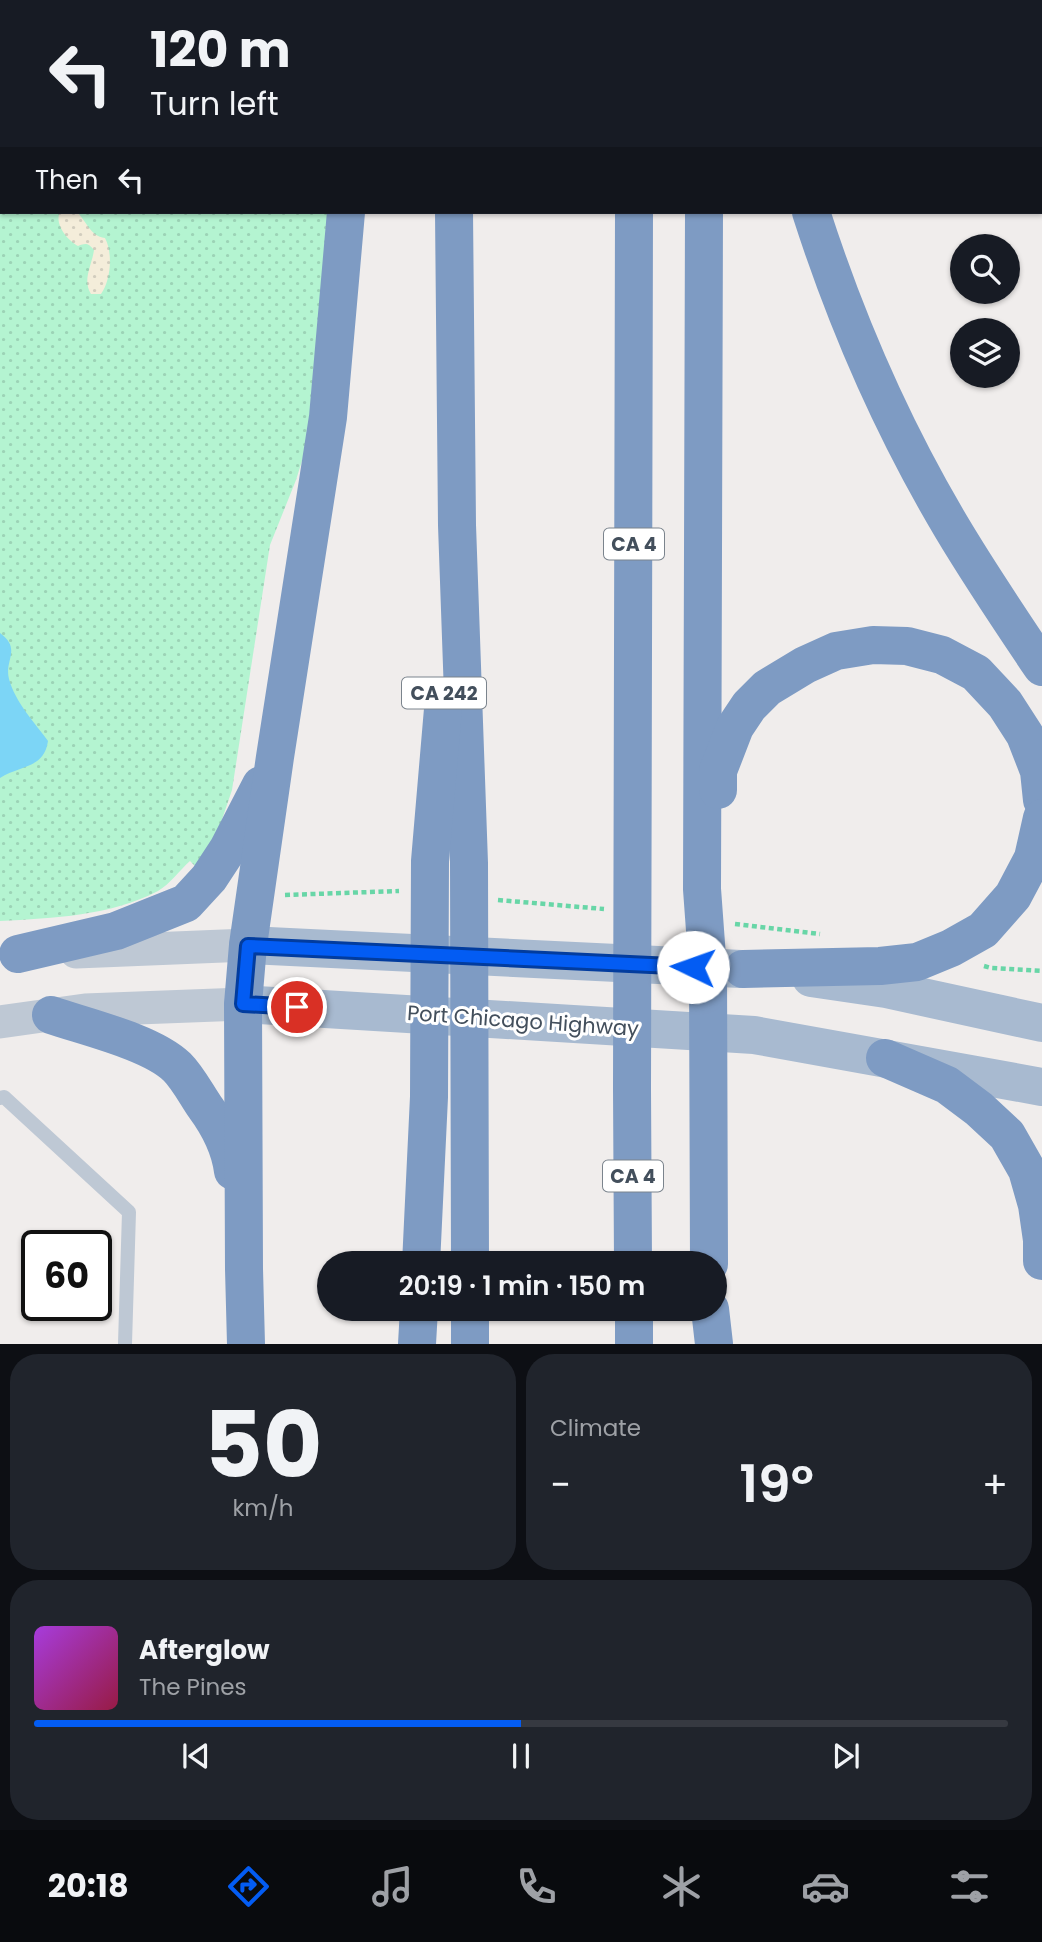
<!DOCTYPE html>
<html lang="en">
<head>
<meta charset="utf-8">
<style>
  body { margin:0; font-family:Poppins,sans-serif; background:#20242c; color:#f1f3f6; height:100vh; display:flex; flex-direction:column; font-size:26px; white-space:nowrap }
  * { box-sizing:border-box; margin:0 }
  p { font-size:23px; color:#9ea1a6 }
  .icon { flex:none; width:38px; height:38px; fill:none; stroke:currentColor; stroke-width:2; stroke-linecap:round; stroke-linejoin:round }
  .map { position:relative; height:1344px; overflow:hidden }
  .sheet { display:flex; flex-direction:column; gap:10px; padding:10px; background:#0d0f14; flex:1 }
  .sheet>* { flex:none }
  .top-card { position:absolute; left:0px; top:0px; width:1043px; height:214px; box-shadow:0 2px 5px #0004; background:#171b24; color:#f1f3f6; overflow:hidden }
  .buttons { position:absolute; left:950px; top:234px; display:grid; gap:14px }
  .buttons a { display:grid; place-items:center; width:70px; height:70px; border-radius:50%; background:#171b24; box-shadow:0 2px 5px #0004; font-size:35px }
  .speed { position:absolute; left:21px; top:1230px; display:flex; gap:14px; font-size:35px; font-weight:700; text-align:center }
  .speed>* { display:grid; place-content:center; width:91px; height:91px; border-radius:50%; background:#171b24; box-shadow:0 2px 5px #0004; line-height:1 }
  .speed .limit { border:4px solid #111; border-radius:10px; background:#fff; color:#111 }
  .pin { position:absolute; display:grid; place-items:center; width:60px; height:60px; color:#fff; margin:-30px; border:4px solid #fff; border-radius:50%; box-shadow:0 2px 7px #0007 }
  .me { position:absolute; width:77px; margin:-38px; rotate:273deg; stroke-linejoin:round; filter:drop-shadow(0 0 5px #0008) }
  .turn { display:flex; align-items:center; gap:24px; height:147px; padding:0 35px; font-size:32px }
  .turn .icon { width:91px; height:91px; stroke-width:2.5 }
  .turn b { display:block; font-size:49px; line-height:60px }
  .then { display:flex; align-items:center; height:66px; padding:0 35px; background:#0003; gap:14px; font-size:26px }
  .big { font-size:52px; font-weight:600; line-height:1.1 }
  .sheet .tile { flex:1; display:flex; flex-direction:column; justify-content:center; gap:10px; min-width:0; padding:0 24px; border-radius:28px; background:#20242c }
  .sheet .dial { align-items:center; gap:0 }
  .dial b { font-size:91px; line-height:1 }
  .song { display:flex; align-items:center; gap:21px }
  .cover { width:84px; height:84px; border-radius:10px; background:linear-gradient(135deg,hsl(280 70% 55%),hsl(340 70% 35%)) }
  .played { height:7px; border-radius:4px; background:linear-gradient(90deg,#035cf3 50%,#363941 50%) }
  .keys { display:flex; justify-content:space-around; direction:ltr }
  .heat { display:flex; justify-content:space-between; align-items:center; font-size:38px; direction:ltr }
  .sheet .tiles { flex:1; display:grid; gap:10px; grid-template-columns:1fr 1fr }
  .tile:last-child { grid-column:span 2 }
  .trip { position:absolute; left:317px; top:1251px; width:410px; height:70px; border-radius:35px; background:#171b24; box-shadow:0 2px 5px #0004; font-weight:600; line-height:70px; text-align:center }
  .tab-bar { display:flex; height:112px; justify-content:space-around; align-items:center; background:#090b0e; color:#9ea1a6 }
  .tab-bar .icon { width:49px; height:49px }
  .tab-bar .active { color:#035cf3 }
  .tab-bar b { font-size:32px; color:#f1f3f6 }
  .map>svg:first-child { display:block }
  .green { fill:url(#green-dots) }
  .sand { fill:url(#sand-dots) }
  .water { fill:#7cd5f6 }
  .lines { fill:none; stroke-linecap:round; stroke-linejoin:round }
  .path { stroke:#68d6a7; stroke-width:4.5; stroke-dasharray:5 3.5; stroke-linecap:butt }
  .service { stroke:#bec8d4; stroke-width:14 }
  .tertiary { stroke:#bec8d4; stroke-width:33 }
  .primary { stroke:#a8bad0; stroke-width:38 }
  .motorway { stroke:#7e9bc3; stroke-width:38 }
  .rail-casing { stroke:#aeb1b8; stroke-width:8 }
  .rail { stroke:#fff; stroke-width:5; stroke-dasharray:16; stroke-linecap:butt }
  .route-casing { stroke:#023c9e; stroke-width:18 }
  .route { stroke:#035cf3; stroke-width:12 }
  .labels { text-anchor:middle; stroke-width:6; stroke-linejoin:round; paint-order:stroke }
  .shield { fill:#fff; stroke:#7b848d; stroke-width:2 }
  .shield-label { font-size:19px; font-weight:bold; fill:#434f5c }
  .street-label { font-size:21px; fill:#434f5c; stroke:#fff }
</style>
</head>
<body>
<div class="map">
<svg width="1042" height="1344" viewBox="0 0 1042 1344">
  <defs>
    <pattern id="green-dots" width="8" height="8" patternUnits="userSpaceOnUse" patternTransform="scale(1.75)"><rect width="8" height="8" fill="#b4f4d1"/><path d="M2 2h.1M6 6h.1" fill="none" stroke="#9cd3b6" stroke-width="1.8" stroke-linecap="round"/></pattern>
    <pattern id="sand-dots" width="8" height="8" patternUnits="userSpaceOnUse" patternTransform="scale(1.75)"><rect width="8" height="8" fill="#f4edda"/><path d="M2 2h.1M6 6h.1" fill="none" stroke="#d2cdbe" stroke-width="1.8" stroke-linecap="round"/></pattern>
  </defs>
  <rect width="100%" height="100%" fill="#f0edec"/>
  <!-- green -->
  <path class="green" d="M0,0H347V2H2V212H328L307,445L296,480L270,545L232,790L215,840L195,866L190,861C180,870 170,884 158,891C110,916 54,918 0,921Z"/>
  <!-- sand -->
  <path class="sand" d="M60,212H77C87,222 90,236 105,238C113,253 111,280 101,294H91C82,280 92,265 94,250C88,243 86,243 78,246C67,240 54,224 60,212Z"/>
  <!-- water -->
  <path class="water" d="M0,633C22,649 4,660 9,679C15,702 35,723 48,741C44,769 20,765 0,778Z"/>
  <g class="lines">
    <!-- path -->
    <g class="path">
      <polyline points="285,895 399,891"/>
      <polyline points="498,900 604,909"/>
      <polyline points="735,924 820,934"/>
      <polyline points="984,966 991,968 1042,971"/>
    </g>
    <!-- service -->
    <polyline class="service" points="0,1098 4,1097 129,1212 125,1344"/>
    <!-- tertiary -->
    <g class="tertiary">
      <polyline points="76,952 248,945"/>
      <polyline points="0,1022 85,1010 243,1004"/>
    </g>
    <!-- primary -->
    <g class="primary">
      <polyline points="248,945 741,969"/>
      <polyline points="811,978 886,989 1042,1023"/>
      <polyline points="243,1004 754,1035 1042,1087"/>
    </g>
    <!-- motorway -->
    <g class="motorway">
      <polyline points="452,0 452,2"/>
      <polyline points="757,0 758,2"/>
      <polyline points="364,2 364,0"/>
      <polyline points="634,2 634,0"/>
      <polyline points="705,2 705,0"/>
      <polyline points="454,212 457,525 469,863 470,1264"/>
      <polyline points="704,212 702,889 708,971 709,1264"/>
      <path d="M811,212C846,321 893,429 952,528C980,575 1011,621 1042,667"/>
      <polyline points="718,790 718,771 735,727 749,706 767,688 805,665 836,651 873,645 907,646 942,655 976,673 1005,704 1025,735 1039,771 1042,800"/>
      <polyline points="18,954 116,931 186,903 209,878 228,849 261,785"/>
      <polyline points="743,969 880,966 917,962 951,948 983,930 1013,896 1033,858 1042,818"/>
      <path d="M51,1015C86,1027 151,1042 177,1067C188,1078 196,1094 205,1107C219,1126 230,1148 233,1171"/>
      <polyline points="885,1058 947,1085 979,1109 1007,1135 1027,1170 1037,1205 1042,1240 1042,1261"/>
      <polyline points="421,1264 429,1097 430,861 443,709"/>
      <polyline points="633,1264 632,1089 634,212"/>
      <polyline points="470,1309 470,1344"/>
      <polyline points="634,1309 634,1344"/>
      <polyline points="710,1309 714,1344"/>
      <polyline points="246,1344 244,1269 243,1004 248,945 275,757 328,417 346,212"/>
      <polyline points="417,1344 419,1309"/>
    </g>
    <!-- rail casing -->
    <g class="rail-casing">
      <g id="rail">
        <polyline points="881,0 882,2"/>
        <polyline points="902,0 903,2"/>
        <polyline points="1041,171 1042,172"/>
        <polyline points="1041,197 1042,198"/>
      </g>
    </g>
    <!-- rail -->
    <use href="#rail" class="rail"/>
  </g>
  <g class="lines">
    <!-- route casing -->
    <g class="route-casing">
      <polyline id="route" points="297,1007 243,1004 248,946 693,967"/>
    </g>
    <!-- route -->
    <use href="#route" class="route"/>
  </g>
  <g class="labels">
    <!-- shield labels -->
    <g class="shield">
      <rect x="604" y="528.5" width="60" height="31" rx="5"/>
      <rect x="402" y="677.5" width="84" height="31" rx="5"/>
      <rect x="603" y="1160.5" width="60" height="31" rx="5"/>
    </g>
    <g class="shield-label">
      <text x="634" y="551">CA 4</text>
      <text x="444" y="700">CA 242</text>
      <text x="633" y="1183">CA 4</text>
    </g>
    <!-- street labels -->
    <g class="street-label">
      <text transform="translate(523 1021) rotate(4)" y="7">Port Chicago Highway</text>
    </g>
  </g>
</svg>
<div class="buttons">
<a><svg class="icon" aria-label="search" viewBox="0 0 24 24"><circle cx="10" cy="10" r="6"/><path d="M15 15l6 6"/></svg></a>
<a><svg class="icon" aria-label="layers" viewBox="0 0 24 24"><path d="M12 4l9 5-9 5-9-5zM3 14l9 5 9-5"/></svg></a>
</div>
<div class="speed"><div class="limit">60</div></div>
<div class="pin" style="left:297px;top:1007px;background:#d93025"><svg class="icon" aria-label="arrive" viewBox="0 0 24 24"><path d="M6 21V4h12l-3 4 3 4H6"/></svg></div>
<svg class="me" style="left:693px;top:967px" viewBox="-20 -20 40 40"><circle r="19" fill="#fff"/><path d="M0-13L10 11 0 6-10 11z" fill="#035cf3"/></svg>
<div class="trip">20:19 · 1 min · 150 m</div>
<div class="top-card">
<div class="turn"><svg class="icon" aria-label="left" viewBox="0 0 24 24"><path d="M17 20v-9H6M10 6l-5 5 5 5"/></svg><div><b>120 m</b>Turn left</div></div>
<div class="then">Then<svg class="icon" aria-label="left" viewBox="0 0 24 24"><path d="M17 20v-9H6M10 6l-5 5 5 5"/></svg></div>
</div>
</div>
<section class="sheet">
<div class="tiles">
<div class="tile dial"><b>50</b><p>km/h</p></div>
<div class="tile"><p>Climate</p>
<div class="heat"><a>−</a><b class="big">19°</b><a>+</a></div>
</div>
<div class="tile">
<div class="song"><i class="cover"></i><div><b>Afterglow</b><p>The Pines</p></div></div>
<div class="played"></div>
<div class="keys"><svg class="icon" aria-label="previous" viewBox="0 0 24 24"><path d="M18 5L8 12l10 7zM5 5v14"/></svg><svg class="icon" aria-label="pause" viewBox="0 0 24 24"><path d="M8 5v14M16 5v14"/></svg><svg class="icon" aria-label="next" viewBox="0 0 24 24"><path d="M6 5l10 7-10 7zM19 5v14"/></svg></div>
</div>
</div>
</section>
<nav class="tab-bar">
<b>20:18</b>
<svg class="icon active" aria-label="directions" viewBox="0 0 24 24"><path d="M12 3l9 9-9 9-9-9zM9 14v-3h6M13 9l2 2-2 2"/></svg>
<svg class="icon" aria-label="music" viewBox="0 0 24 24"><path d="M9 18V5l10-2v13"/><circle cx="6" cy="18" r="3"/><circle cx="16" cy="16" r="3"/></svg>
<svg class="icon" aria-label="phone" viewBox="0 0 24 24"><path d="M5 4h4l2 5-3 2q2 4 5 5l2-3 5 2v4C11 20 4 13 5 4z"/></svg>
<svg class="icon" aria-label="climate" viewBox="0 0 24 24"><path d="M12 3v18M4 7l16 10M4 17L20 7"/></svg>
<svg class="icon" aria-label="car" viewBox="0 0 24 24"><path d="M5 17H2v-5l4-1 3-4h7l3 4 3 1v5h-3M9 17h6M6 11h13"/><circle cx="7" cy="17" r="2"/><circle cx="17" cy="17" r="2"/></svg>
<svg class="icon" aria-label="filters" viewBox="0 0 24 24"><path d="M4 7h16M4 17h16"/><circle cx="9" cy="7" r="2"/><circle cx="15" cy="17" r="2"/></svg>
</nav>
</body>
</html>
